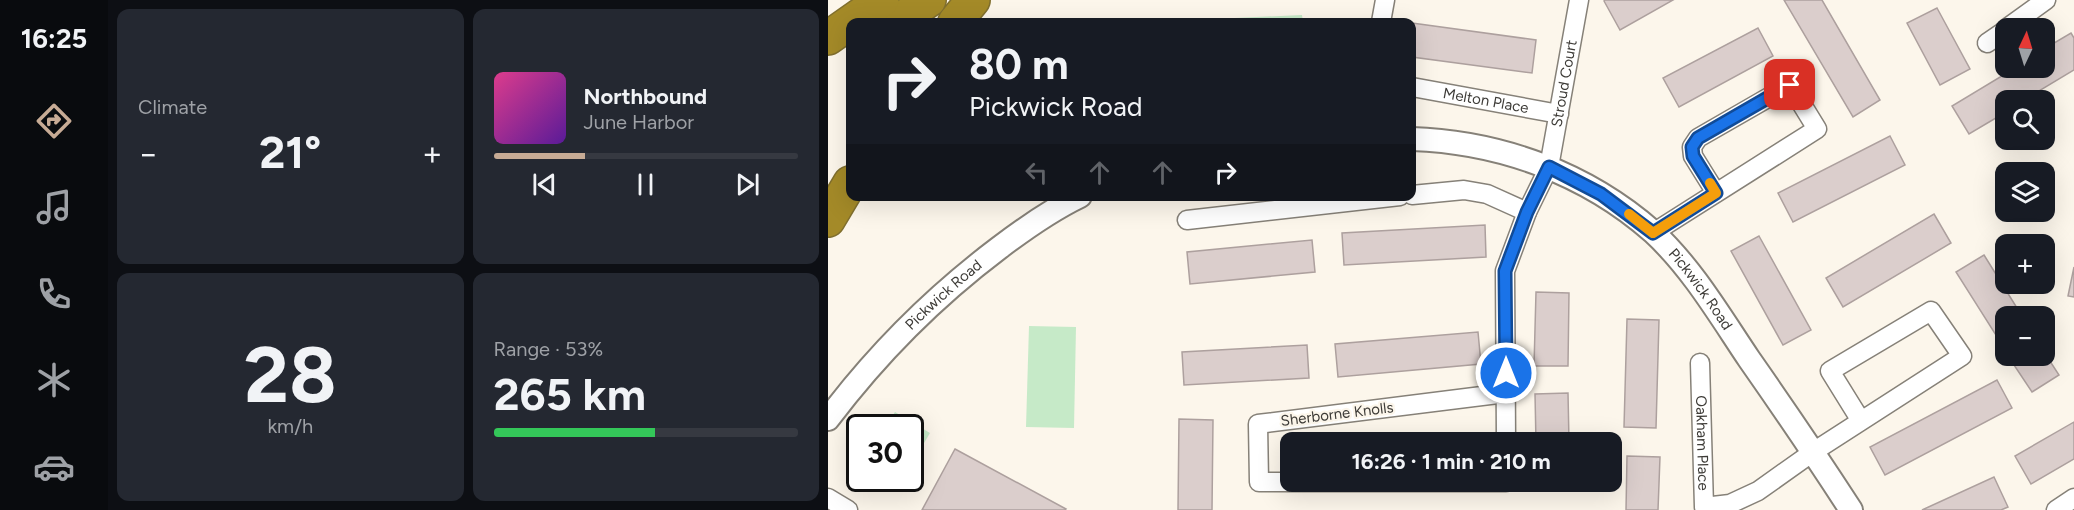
<!DOCTYPE html>
<html lang="en">
<head>
<meta charset="utf-8">
<style>
  body { margin:0; font-family:Figtree,sans-serif; background:#242831; color:#f1f3f6; height:100vh; display:flex; flex-direction:column; font-size:22px; white-space:nowrap }
  * { box-sizing:border-box; margin:0 }
  p { font-size:20px; color:#9ea1a6 }
  .icon { flex:none; width:33px; height:33px; fill:none; stroke:currentColor; stroke-width:2; stroke-linecap:round; stroke-linejoin:round }
  .map { position:relative; flex:1; overflow:hidden }
  .details { display:flex; flex-direction:column; gap:9px; padding:9px; background:#0d0f14; width:720px }
  .details>* { flex:none }
  .top-card { position:absolute; left:18px; top:18px; width:570px; height:183px; border-radius:12px; box-shadow:0 6px 24px #0002; background:#171b24; color:#f1f3f6; overflow:hidden }
  .needle { width:39px; rotate:4deg }
  .tools { position:absolute; left:1167px; top:18px; display:grid; gap:12px }
  .tools a { display:grid; place-items:center; width:60px; height:60px; border-radius:12px; background:#171b24; box-shadow:0 6px 24px #0002; font-size:30px }
  .speed { position:absolute; left:18px; top:414px; display:flex; gap:12px; font-size:30px; font-weight:700; text-align:center }
  .speed>* { display:grid; place-content:center; width:78px; height:78px; border-radius:50%; background:#171b24; box-shadow:0 6px 24px #0002; line-height:1 }
  .speed .limit { border:3px solid #111; border-radius:9px; background:#fff; color:#111 }
  .pin { position:absolute; display:grid; place-items:center; width:51px; height:51px; color:#fff; margin:-26px; border-radius:12px; box-shadow:0 3px 9px #0006 }
  .me { position:absolute; width:66px; margin:-33px; rotate:0deg; stroke-linejoin:round; filter:drop-shadow(0 0 4px #0008) }
  .turn { display:flex; align-items:center; gap:21px; height:126px; padding:0 24px; font-size:27px }
  .turn .icon { width:78px; height:78px; stroke-width:2.5 }
  .turn b { display:block; font-size:42px; line-height:51px }
  .lanes { display:flex; align-items:center; height:57px; padding:0 24px; background:#0003; justify-content:center; gap:30px; direction:ltr }
  .lanes .off { opacity:.35 }
  .big { font-size:45px; font-weight:700; line-height:1.1 }
  .details .card { flex:1; display:flex; flex-direction:column; justify-content:center; gap:9px; min-width:0; padding:0 21px; border-radius:12px; background:#242831 }
  .details .dial { align-items:center; gap:0 }
  .dial b { font-size:78px; line-height:1 }
  .song { display:flex; align-items:center; gap:18px }
  .cover { width:72px; height:72px; border-radius:9px; background:linear-gradient(135deg,hsl(330 70% 55%),hsl(270 70% 35%)) }
  .played { height:6px; border-radius:3px; background:linear-gradient(90deg,#c7ab95 30%,#363941 30%) }
  .keys { display:flex; justify-content:space-around; direction:ltr }
  .heat { display:flex; justify-content:space-between; align-items:center; font-size:33px; direction:ltr }
  .charge { height:9px; border-radius:4px; background:linear-gradient(90deg,#34c759 53%,#363941 0) }
  .details .tiles { flex:1; display:grid; gap:9px; grid-template-columns:repeat(2,1fr) }
  .trip { position:absolute; left:452px; top:432px; width:342px; height:60px; border-radius:12px; background:#171b24; box-shadow:0 6px 24px #0002; font-weight:700; line-height:60px; text-align:center }
  main { display:flex; flex:1; min-height:0 }
  .tabs { display:flex; flex-direction:column; width:108px; justify-content:space-around; align-items:center; background:#090b0e; color:#9ea1a6 }
  .tabs .icon { width:42px; height:42px }
  .tabs .current { color:#c7ab95 }
  .tabs b { font-size:27px; color:#f1f3f6 }
  .map>svg:first-child { display:block }
  .green { fill:#c6eac8 }
  .building { fill:#dbcecc; stroke:#ada09e; stroke-width:1.5 }
  .lines { fill:none; stroke-linecap:round; stroke-linejoin:round }
  .minor-casing { stroke:#868178; stroke-width:21 }
  .tertiary-casing { stroke:#868178; stroke-width:26 }
  .motorway-casing { stroke:#806f2e; stroke-width:36 }
  .minor { stroke:#fff; stroke-width:18 }
  .tertiary { stroke:#fff; stroke-width:22 }
  .motorway { stroke:#a48a28; stroke-width:33 }
  .route-casing { stroke:#114b97; stroke-width:15 }
  .route { stroke:#1a73e8; stroke-width:10 }
  .slow { stroke:#f59e0b; stroke-width:10 }
  .labels { text-anchor:middle; stroke-width:4.5; stroke-linejoin:round; paint-order:stroke }
  .street-label { font-size:15px; fill:#3e3c38; stroke:#fcf6eb }
</style>
</head>
<body>
<main>
<nav class="tabs">
<b>16:25</b>
<svg class="icon current" aria-label="directions" viewBox="0 0 24 24"><path d="M12 3l9 9-9 9-9-9zM9 14v-3h6M13 9l2 2-2 2"/></svg>
<svg class="icon" aria-label="music" viewBox="0 0 24 24"><path d="M9 18V5l10-2v13"/><circle cx="6" cy="18" r="3"/><circle cx="16" cy="16" r="3"/></svg>
<svg class="icon" aria-label="phone" viewBox="0 0 24 24"><path d="M5 4h4l2 5-3 2q2 4 5 5l2-3 5 2v4C11 20 4 13 5 4z"/></svg>
<svg class="icon" aria-label="climate" viewBox="0 0 24 24"><path d="M12 3v18M4 7l16 10M4 17L20 7"/></svg>
<svg class="icon" aria-label="car" viewBox="0 0 24 24"><path d="M5 17H2v-5l4-1 3-4h7l3 4 3 1v5h-3M9 17h6M6 11h13"/><circle cx="7" cy="17" r="2"/><circle cx="17" cy="17" r="2"/></svg>
</nav>
<section class="details">
<div class="tiles">
<div class="card"><p>Climate</p>
<div class="heat"><a>−</a><b class="big">21°</b><a>+</a></div>
</div>
<div class="card">
<div class="song"><i class="cover"></i><div><b>Northbound</b><p>June Harbor</p></div></div>
<div class="played"></div>
<div class="keys"><svg class="icon" aria-label="previous" viewBox="0 0 24 24"><path d="M18 5L8 12l10 7zM5 5v14"/></svg><svg class="icon" aria-label="pause" viewBox="0 0 24 24"><path d="M8 5v14M16 5v14"/></svg><svg class="icon" aria-label="next" viewBox="0 0 24 24"><path d="M6 5l10 7-10 7zM19 5v14"/></svg></div>
</div>
<div class="card dial"><b>28</b><p>km/h</p></div>
<div class="card"><p>Range · 53%</p><b class="big">265 km</b><div class="charge"></div></div>
</div>
</section>
<div class="map">
<svg width="1246" height="510" viewBox="0 0 1246 510">
  <rect width="100%" height="100%" fill="#fcf6eb"/>
  <!-- green -->
  <g class="green">
    <polygon points="474,15 475,22 385,22 385,19"/>
    <polygon points="201,326 248,327 246,428 198,427"/>
    <polygon points="67,412 102,433 83,465 82,428 57,427"/>
  </g>
  <!-- building -->
  <g class="building">
    <polygon points="777,0 845,0 792,30 776,1"/>
    <polygon points="956,0 994,0 1052,100 1025,117"/>
    <polygon points="1109,8 1142,69 1112,85 1079,23"/>
    <polygon points="584,23 708,40 704,73 584,57"/>
    <polygon points="930,28 945,56 851,107 835,78"/>
    <polygon points="1243,33 1246,38 1246,70 1196,100 1178,100 1178,112 1141,134 1124,106 1187,68 1216,68 1216,49"/>
    <polygon points="1062,136 1077,165 965,222 950,193"/>
    <polygon points="1106,214 1123,243 1015,307 998,278"/>
    <polygon points="657,225 658,257 516,265 514,233"/>
    <polygon points="931,236 983,330 955,345 903,251"/>
    <polygon points="484,240 487,272 362,284 359,252"/>
    <polygon points="1156,255 1194,316 1178,316 1178,351 1128,272"/>
    <polygon points="1246,267 1246,297 1240,296"/>
    <polygon points="708,292 741,293 740,366 706,366"/>
    <polygon points="799,319 831,320 828,428 796,427"/>
    <polygon points="650,332 653,364 510,377 507,344"/>
    <polygon points="479,345 481,378 356,385 354,352"/>
    <polygon points="1216,352 1231,375 1204,392 1180,356 1216,356"/>
    <polygon points="1169,380 1184,408 1057,475 1042,447"/>
    <polygon points="740,393 741,442 708,442 707,394"/>
    <polygon points="351,419 385,420 384,510 350,510"/>
    <polygon points="1246,422 1246,459 1203,484 1187,456"/>
    <polygon points="127,449 238,509 237,510 94,510"/>
    <polygon points="799,456 832,457 830,510 798,510"/>
    <polygon points="1166,477 1180,507 1173,510 1094,510"/>
    <polygon points="709,482 742,482 742,485 709,486"/>
  </g>
  <g class="lines">
    <!-- minor casing -->
    <g class="minor-casing">
      <g id="minor">
        <polyline points="553,22 557,0"/>
        <polyline points="1179,28 1218,0"/>
        <polyline points="1159,43 1178,30"/>
        <path id="s1" d="M584,87L731,114"/>
        <polyline points="584,195 636,190 659,194 699,212"/>
        <polyline points="359,220 572,196"/>
        <polyline points="825,233 989,129 962,85 870,138 864,147 865,156 888,193"/>
        <path id="s2" d="M872,363L876,507L902,504L930,491L985,452L1134,356L1103,311L1002,371L1033,421"/>
        <polyline points="678,393 430,424 431,482 678,482"/>
        <path id="s3" d="M678,442L677,271L699,212L721,167L751,0"/>
        <polyline points="0,498 20,510"/>
        <polyline points="1228,510 1246,498"/>
      </g>
    </g>
    <!-- tertiary casing -->
    <g class="tertiary-casing">
      <g id="tertiary">
        <path id="s4" d="M584,139C672,142 758,173 825,232C864,268 892,316 921,359C956,409 990,459 1023,510"/>
        <path id="s5" d="M0,419C49,354 106,297 171,248C196,229 223,210 252,196"/>
      </g>
    </g>
    <!-- motorway casing -->
    <g class="motorway-casing">
      <g id="motorway">
        <polyline points="69,22 101,0"/>
        <polyline points="127,22 145,0"/>
        <polyline points="0,38 54,0"/>
        <polyline points="0,220 22,183"/>
      </g>
    </g>
    <!-- minor -->
    <use href="#minor" class="minor"/>
    <!-- tertiary -->
    <use href="#tertiary" class="tertiary"/>
    <!-- motorway -->
    <use href="#motorway" class="motorway"/>
  </g>
  <g class="lines">
    <!-- route casing -->
    <g class="route-casing">
      <polyline id="route" points="678,373 677,271 699,212 721,167 773,194 825,233 888,193 865,156 864,147 870,138 962,85"/>
    </g>
    <!-- route -->
    <use href="#route" class="route"/>
    <!-- slow -->
    <polyline class="slow" points="801,214 825,233 888,193 882,183"/>
  </g>
  <g class="labels">
    <!-- street labels -->
    <g class="street-label">
      <text dy="5" stroke="none"><textPath href="#s3" startOffset="369">Stroud Court</textPath></text>
      <text dy="5" stroke="none"><textPath href="#s1" startOffset="75">Melton Place</textPath></text>
      <text dy="5" stroke="none"><textPath href="#s4" startOffset="338">Pickwick Road</textPath></text>
      <text dy="5" stroke="none"><textPath href="#s5" startOffset="170">Pickwick Road</textPath></text>
      <text transform="translate(509 414) rotate(-7)" y="5">Sherborne Knolls</text>
      <text dy="5" stroke="none"><textPath href="#s2" startOffset="80">Oakham Place</textPath></text>
    </g>
  </g>
</svg>
<div class="tools">
<a><svg class="needle" viewBox="-14 -14 28 28"><path d="M0-13l5 13h-10z" fill="#e53935"/><path d="M0 13l5-13h-10z" fill="#9ea1a6"/></svg></a>
<a><svg class="icon" aria-label="search" viewBox="0 0 24 24"><circle cx="10" cy="10" r="6"/><path d="M15 15l6 6"/></svg></a>
<a><svg class="icon" aria-label="layers" viewBox="0 0 24 24"><path d="M12 4l9 5-9 5-9-5zM3 14l9 5 9-5"/></svg></a>
<a>+</a>
<a>−</a>
</div>
<div class="speed"><div class="limit">30</div></div>
<div class="pin" style="left:962px;top:85px;background:#d93025"><svg class="icon" aria-label="arrive" viewBox="0 0 24 24"><path d="M6 21V4h12l-3 4 3 4H6"/></svg></div>
<svg class="me" style="left:678px;top:373px" viewBox="-20 -20 40 40"><circle r="17" fill="#1a73e8" stroke="#fff" stroke-width="3"/><path d="M0-11L8 9 0 5-8 9z" fill="#fff"/></svg>
<div class="trip">16:26 · 1 min · 210 m</div>
<div class="top-card">
<div class="turn"><svg class="icon" aria-label="right" viewBox="0 0 24 24"><path d="M7 20v-9h11M14 6l5 5-5 5"/></svg><div><b>80 m</b>Pickwick Road</div></div>
<div class="lanes"><svg class="icon off" aria-label="left" viewBox="0 0 24 24"><path d="M17 20v-9H6M10 6l-5 5 5 5"/></svg><svg class="icon off" aria-label="ahead" viewBox="0 0 24 24"><path d="M12 20V5M6 11l6-6 6 6"/></svg><svg class="icon off" aria-label="ahead" viewBox="0 0 24 24"><path d="M12 20V5M6 11l6-6 6 6"/></svg><svg class="icon" aria-label="right" viewBox="0 0 24 24"><path d="M7 20v-9h11M14 6l5 5-5 5"/></svg></div>
</div>
</div>
</main>
</body>
</html>
